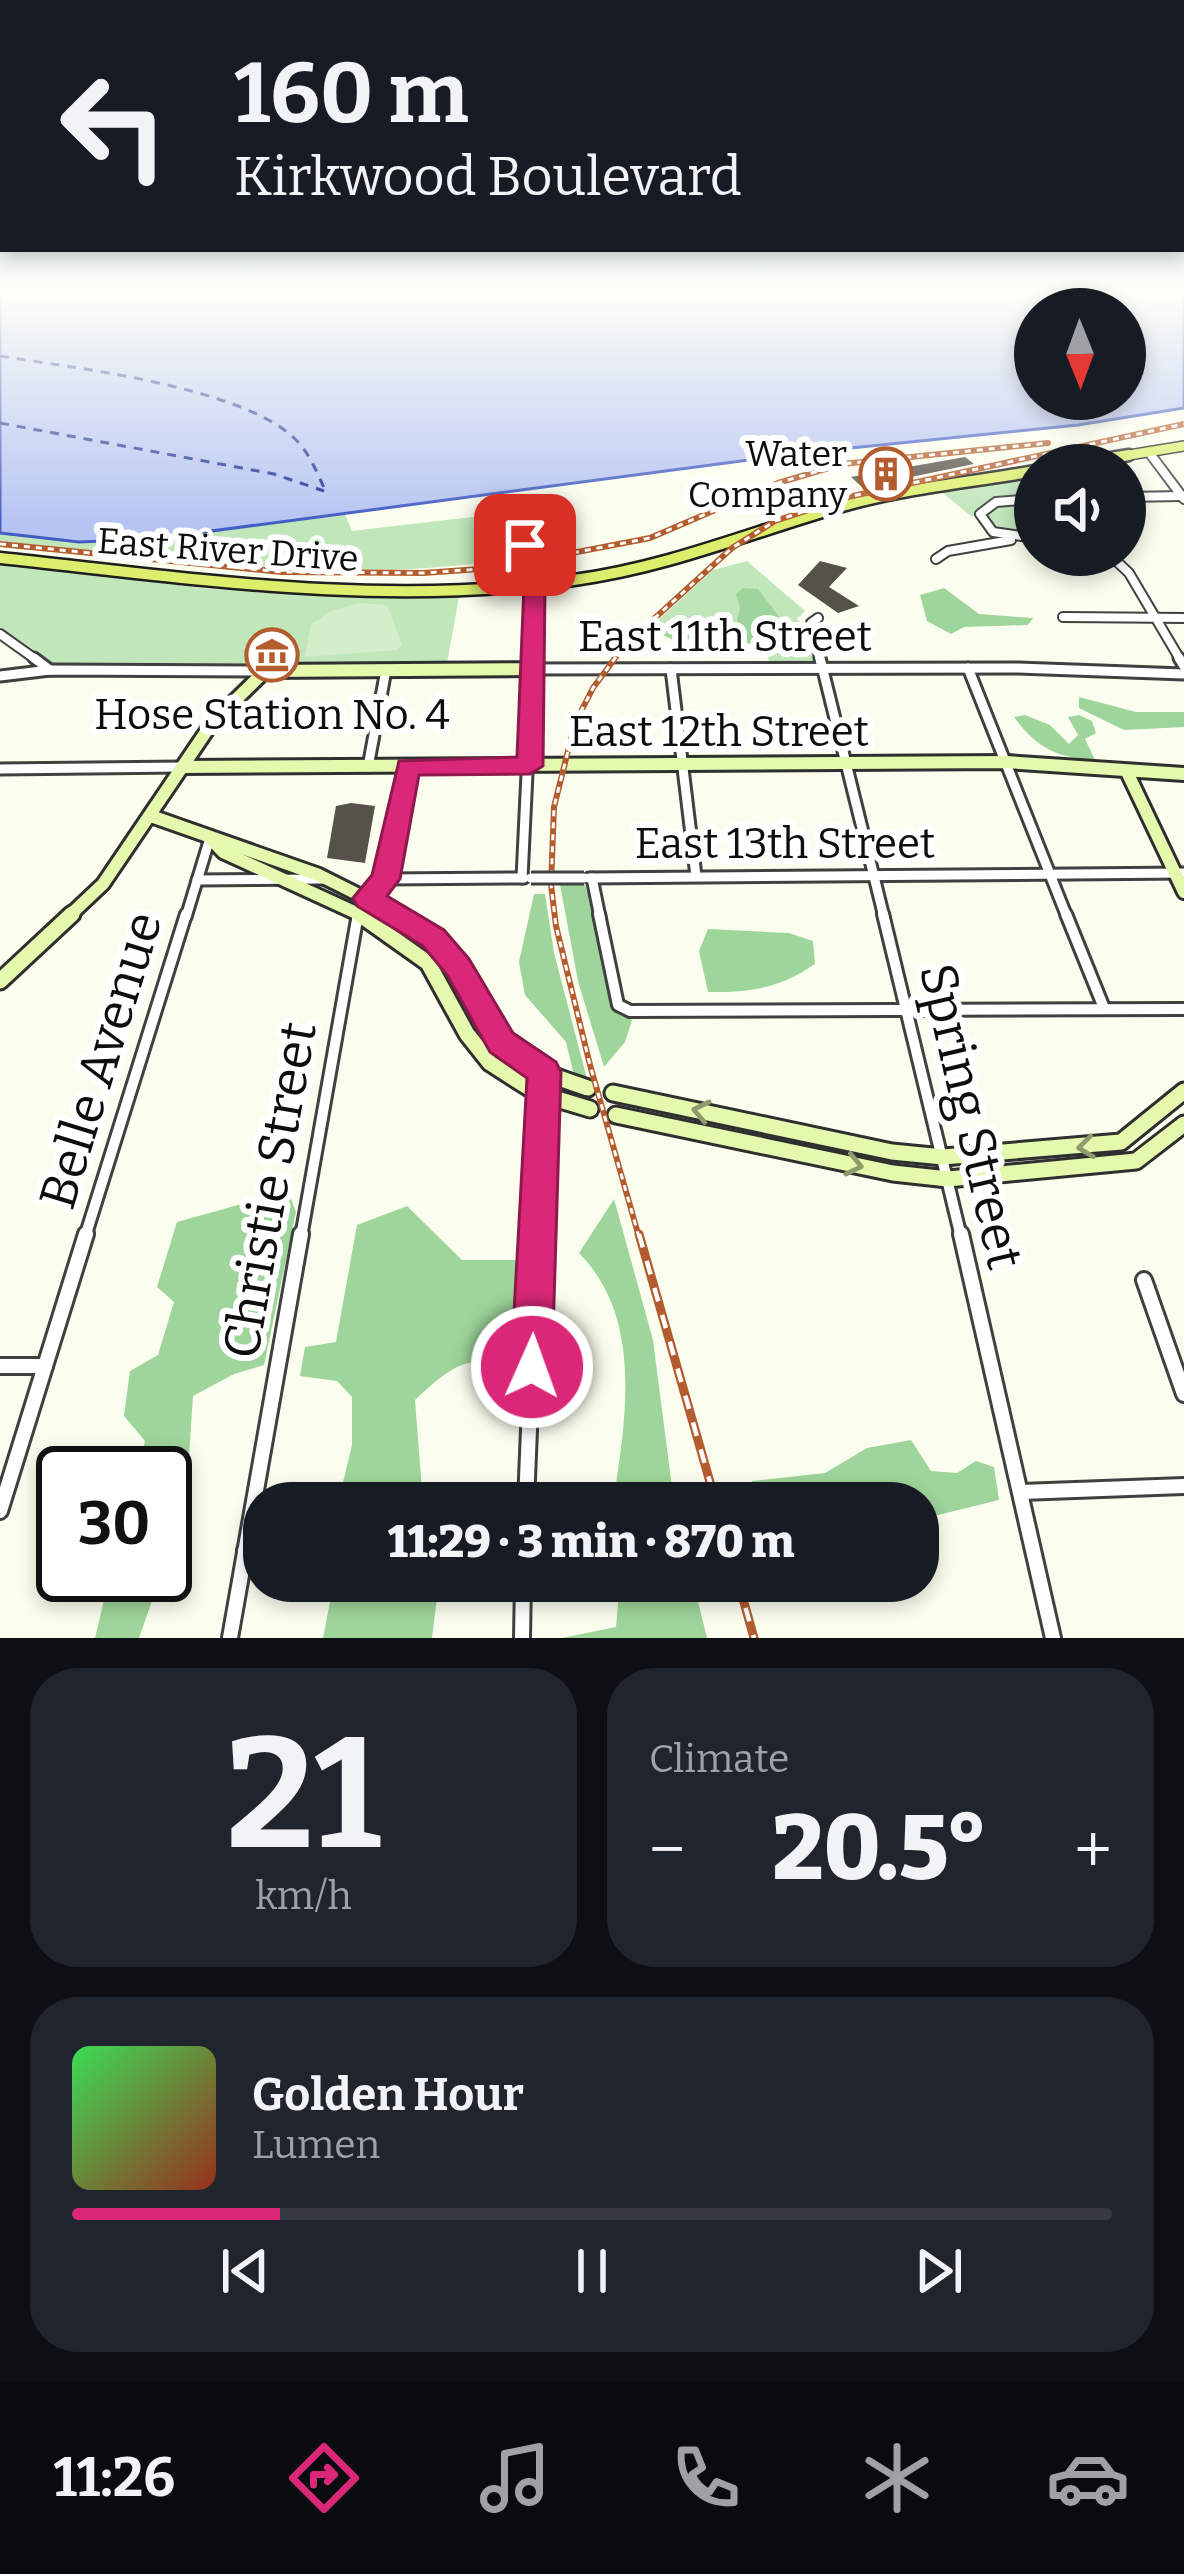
<!DOCTYPE html>
<html lang="en">
<head>
<meta charset="utf-8">
<style>
  body { margin:0; font-family:Bitter,serif; background:#20242c; color:#f1f3f6; height:100vh; display:flex; flex-direction:column; font-size:45px; white-space:nowrap }
  * { box-sizing:border-box; margin:0 }
  p { font-size:39px; color:#9ea1a6 }
  .icon { flex:none; width:66px; height:66px; fill:none; stroke:currentColor; stroke-width:2; stroke-linecap:round; stroke-linejoin:round }
  .map { position:relative; height:1638px; overflow:hidden }
  .panel { display:flex; flex-direction:column; gap:30px; padding:30px; background:#0d0f14; flex:1 }
  .panel>* { flex:none }
  .banner { position:absolute; left:0px; top:0px; width:1185px; height:252px; box-shadow:0 6px 18px #0003; background:#171b24; color:#f1f3f6; overflow:hidden }
  .needle { width:78px; rotate:179deg }
  .controls { position:absolute; left:1014px; top:288px; display:grid; gap:24px }
  .controls a { display:grid; place-items:center; width:132px; height:132px; border-radius:50%; background:#171b24; box-shadow:0 6px 18px #0003; font-size:60px }
  .speed { position:absolute; left:36px; top:1446px; display:flex; gap:24px; font-size:60px; font-weight:700; text-align:center }
  .speed>* { display:grid; place-content:center; width:156px; height:156px; border-radius:50%; background:#171b24; box-shadow:0 6px 18px #0003; line-height:1 }
  .speed .limit { border:6px solid #111; border-radius:18px; background:#fff; color:#111 }
  .pin { position:absolute; display:grid; place-items:center; width:102px; height:102px; color:#fff; margin:-51px; border-radius:24px; box-shadow:0 6px 18px #0006 }
  .me { position:absolute; width:132px; margin:-66px; rotate:2deg; stroke-linejoin:round; filter:drop-shadow(0 0 9px #0008) }
  .turn { display:flex; align-items:center; gap:42px; height:252px; padding:0 36px; font-size:54px }
  .turn .icon { width:156px; height:156px; stroke-width:2.5 }
  .turn b { display:block; font-size:84px; line-height:102px }
  .big { font-size:90px; font-weight:800; line-height:1.1 }
  .panel .tile { flex:1; display:flex; flex-direction:column; justify-content:center; gap:18px; min-width:0; padding:0 42px; border-radius:48px; background:#20242c }
  .panel .dial { align-items:center; gap:0 }
  .dial b { font-size:156px; line-height:1 }
  .song { display:flex; align-items:center; gap:36px }
  .cover { width:144px; height:144px; border-radius:18px; background:linear-gradient(135deg,hsl(130 70% 55%),hsl(10 70% 35%)) }
  .played { height:12px; border-radius:6px; background:linear-gradient(90deg,#db2777 20%,#363941 20%) }
  .keys { display:flex; justify-content:space-around; direction:ltr }
  .heat { display:flex; justify-content:space-between; align-items:center; font-size:66px; direction:ltr }
  .panel .tiles { flex:1; display:grid; gap:30px; grid-template-columns:1fr 1fr }
  .tile:last-child { grid-column:span 2 }
  .trip { position:absolute; left:243px; top:1482px; width:696px; height:120px; border-radius:48px; background:#171b24; box-shadow:0 6px 18px #0003; font-weight:800; line-height:120px; text-align:center }
  .dock { display:flex; height:192px; justify-content:space-around; align-items:center; background:#090b0e; color:#9ea1a6 }
  .dock .icon { width:84px; height:84px }
  .dock .selected { color:#db2777 }
  .dock b { font-size:54px; color:#f1f3f6 }
  .map>svg:first-child { display:block }
  .green { fill:#c0e6ba }
  .forest { fill:#9ed59a }
  .pitch { fill:#d4eecb }
  .water { fill:#b6c4f2; stroke:#425dc4; stroke-width:3; fill-rule:evenodd }
  .lines { fill:none; stroke-linecap:round; stroke-linejoin:round }
  .ferry { stroke:#1f3496; stroke-width:3; stroke-dasharray:9 8; stroke-linecap:butt }
  .building { fill:#55524a }
  .street-far4-casing { stroke:#404040; stroke-width:9 }
  .street-far3-casing { stroke:#404040; stroke-width:12 }
  .street-far2-casing { stroke:#404040; stroke-width:15 }
  .street-far1-casing { stroke:#404040; stroke-width:16 }
  .street-casing { stroke:#404040; stroke-width:20 }
  .secondary-far2-casing { stroke:#2f2f2f; stroke-width:14 }
  .secondary-far1-casing { stroke:#2f2f2f; stroke-width:18 }
  .secondary-casing { stroke:#2f2f2f; stroke-width:21 }
  .primary-far1-casing { stroke:#1e1e1e; stroke-width:12 }
  .primary-casing { stroke:#1e1e1e; stroke-width:15 }
  .street-far4 { stroke:#fff; stroke-width:6 }
  .street-far3 { stroke:#fff; stroke-width:8 }
  .street-far2 { stroke:#fff; stroke-width:9 }
  .street-far1 { stroke:#fff; stroke-width:10 }
  .street { stroke:#fff; stroke-width:14 }
  .secondary-far2 { stroke:#e4f9ad; stroke-width:9 }
  .secondary-far1 { stroke:#e4f9ad; stroke-width:12 }
  .secondary { stroke:#e4f9ad; stroke-width:15 }
  .primary-far1 { stroke:#dcef6d; stroke-width:9 }
  .primary { stroke:#dcef6d; stroke-width:10 }
  .rail-far1-casing { stroke:#b35c2f; stroke-width:6 }
  .rail-casing { stroke:#b35c2f; stroke-width:9 }
  .rail-far1 { stroke:#fff; stroke-width:3; stroke-dasharray:6; stroke-linecap:butt }
  .rail { stroke:#fff; stroke-width:4.5; stroke-dasharray:14; stroke-linecap:butt }
  .street-bridge-casing { stroke:#404040; stroke-width:15; stroke-linecap:butt }
  .street-bridge { stroke:#fff; stroke-width:9 }
  .oneway { stroke:#8e9b6d }
  .route { fill:#db2777; stroke:#8e194d; stroke-width:3 }
  .labels { text-anchor:middle; stroke-width:12; stroke-linejoin:round; paint-order:stroke }
  .far-poi-label { font-size:36px; fill:#0d0d0d; stroke:#fff; text-anchor:end }
  .far-street-label { font-size:36px; fill:#0d0d0d; stroke:#fff }
  .street-label { font-size:42px; fill:#0d0d0d; stroke:#fff }
  .poi-label { font-size:42px; fill:#0d0d0d; stroke:#fff }
  .near-street-label { font-size:51px; fill:#0d0d0d; stroke:#fff }
</style>
</head>
<body>
<div class="map">
<svg width="1184" height="1638" viewBox="0 0 1184 1638">
  <rect width="100%" height="100%" fill="#fbfeee"/>
  <!-- green -->
  <g class="green">
    <polygon points="1035,474 1035,536 995,530 983,516 971,516 940,491"/>
    <path d="M345,514L352,531L472,517L503,521L519,540L524,556C351,587 173,563 0,541V533C116,552 230,529 345,514Z"/>
    <polygon points="747,561 805,611 797,619 808,630 815,661 769,661 765,646 705,634 643,634 713,570"/>
    <polygon points="0,563 211,589 459,597 447,663 78,667 55,664 0,627"/>
  </g>
  <!-- forest -->
  <g class="forest">
    <polygon points="743,588 758,589 781,619 785,632 772,647 710,638 674,640 655,632 674,623 693,631 736,625 740,608 736,594"/>
    <polygon points="944,588 979,614 1033,618 1028,625 964,627 951,634 927,621 920,595"/>
    <polygon points="1079,697 1136,712 1184,712 1184,727 1124,730 1079,708"/>
    <path d="M1025,715L1050,725L1069,744L1078,735L1068,717L1079,715L1092,721L1096,733L1085,739L1095,760C1056,757 1038,749 1014,717Z"/>
    <path d="M560,885H585C597,921 600,1002 632,1020L625,1042L604,1067L578,981Z"/>
    <polygon points="534,894 545,894 554,953 587,1079 574,1075 566,1042 525,995 519,962"/>
    <path d="M708,929L789,933L813,941L815,964C778,989 752,992 708,992L699,951Z"/>
    <polygon points="288,1191 296,1212 264,1365 234,1374 193,1396 185,1517 165,1565 165,1473 137,1473 145,1441 124,1416 130,1371 158,1355 174,1302 157,1287 177,1222"/>
    <path d="M614,1199L653,1340L674,1503H553L551,1497L615,1491C627,1411 641,1316 579,1253Z"/>
    <path d="M407,1206L462,1260H521L520,1362C466,1357 455,1362 415,1400L423,1503H338L352,1445V1397L337,1381L300,1376L305,1347L336,1342L357,1225Z"/>
    <polygon points="911,1440 931,1471 957,1473 976,1461 994,1467 999,1500 918,1520 918,1503 751,1503 752,1481 825,1473 867,1448"/>
    <polygon points="110,1575 161,1575 139,1638 95,1638"/>
    <polygon points="334,1581 439,1581 432,1638 323,1638"/>
    <polygon points="620,1581 693,1581 707,1638 562,1638 616,1627"/>
  </g>
  <!-- pitch -->
  <polygon class="pitch" points="358,603 387,605 402,645 397,650 305,657 311,624 331,611"/>
  <!-- water -->
  <path class="water" d="M0,295H1184V408L1078,425L802,453L151,539L79,542L0,533ZM1035,309H1125V399H1035Z"/>
  <g class="lines">
    <!-- ferry -->
    <g class="ferry">
      <path d="M0,356C75,368 237,386 293,437C309,451 317,473 326,492"/>
      <polyline points="0,423 274,474 324,491"/>
    </g>
  </g>
  <!-- building -->
  <g class="building">
    <polygon points="965,457 974,464 862,487 851,477"/>
    <polygon points="820,561 847,568 829,587 859,606 838,613 798,585"/>
    <polygon points="351,803 375,806 365,863 327,858 336,806"/>
  </g>
  <g class="lines">
    <!-- street-far4 casing -->
    <g class="street-far4-casing">
      <polyline id="street-far4" points="1149,452 1154,458"/>
    </g>
    <!-- street-far3 casing -->
    <g class="street-far3-casing">
      <g id="street-far3">
        <polyline points="1151,455 1184,499"/>
        <polyline points="1125,497 1182,496"/>
        <polyline points="1035,499 996,502 980,514 993,532 1035,538"/>
        <polyline points="507,519 527,549 535,585"/>
        <polyline points="1110,555 1129,573 1181,661"/>
        <polyline points="936,559 948,551 1011,540"/>
        <polyline points="1063,617 1184,618"/>
        <polyline points="818,618 811,623 820,661"/>
        <polyline points="0,634 38,661"/>
      </g>
    </g>
    <!-- street-far2 casing -->
    <g class="street-far2-casing">
      <g id="street-far2">
        <polyline points="34,658 50,670"/>
        <polyline points="820,658 884,917"/>
        <polyline points="1179,658 1184,666"/>
        <polyline points="968,668 1067,917"/>
        <polyline points="671,669 696,876"/>
        <polyline points="0,676 50,670 264,671"/>
        <polyline points="368,767 386,670"/>
        <polyline points="0,769 182,767"/>
        <polyline points="522,878 532,669 1018,668 1184,674"/>
        <polyline points="589,878 1184,873"/>
        <polyline points="592,878 600,917"/>
        <polyline points="386,879 524,878"/>
        <polyline points="197,880 323,879"/>
        <polyline points="186,917 210,838"/>
        <polyline points="357,917 386,879 408,767"/>
      </g>
    </g>
    <!-- street-far1 casing -->
    <g class="street-far1-casing">
      <g id="street-far1">
        <polyline points="599,914 618,1005 630,1011 1184,1009"/>
        <polyline points="883,914 961,1237"/>
        <polyline points="1066,914 1104,1008"/>
        <polyline points="85,1237 186,914"/>
        <polyline points="301,1237 358,914"/>
        <polyline points="537,1237 544,1072"/>
      </g>
    </g>
    <!-- street casing -->
    <g class="street-casing">
      <g id="street">
        <polyline points="961,1234 1053,1638"/>
        <polyline points="1144,1280 1184,1394"/>
        <polyline points="0,1366 45,1366"/>
        <polyline points="1021,1492 1184,1486"/>
        <polyline points="526,1503 537,1234"/>
        <polyline points="0,1511 86,1234"/>
        <polyline points="245,1551 264,1552"/>
        <polyline points="230,1638 301,1234"/>
        <polyline points="522,1638 523,1581"/>
      </g>
    </g>
    <!-- secondary-far2 casing -->
    <g class="secondary-far2-casing">
      <polyline id="secondary-far2" points="532,661 535,585"/>
    </g>
    <!-- secondary-far1 casing -->
    <g class="secondary-far1-casing">
      <g id="secondary-far1">
        <polyline points="182,767 1006,762 1184,774"/>
        <polyline points="1128,774 1184,892"/>
        <polyline points="151,816 319,875 403,917"/>
        <polyline points="211,839 223,852 365,917"/>
        <polyline points="68,917 103,884 212,723 265,671 532,669 532,658"/>
      </g>
    </g>
    <!-- secondary casing -->
    <g class="secondary-casing">
      <g id="secondary">
        <polyline points="359,914 428,963 467,1034 490,1063 537,1093 590,1109"/>
        <path d="M398,914C458,950 463,1009 511,1051C533,1070 561,1079 588,1088"/>
        <polyline points="0,981 72,914"/>
        <polyline points="613,1093 892,1152 943,1157 1121,1142 1184,1091"/>
        <polyline points="616,1115 893,1173 948,1179 1136,1161 1184,1124"/>
      </g>
    </g>
    <!-- primary-far1 casing -->
    <g class="primary-far1-casing">
      <polyline id="primary-far1" points="1111,458 1184,446"/>
    </g>
    <!-- primary casing -->
    <g class="primary-casing">
      <g id="primary">
        <polyline points="1070,465 1129,455"/>
        <path d="M0,558C189,578 384,608 574,580C670,567 754,531 846,505C907,488 973,482 1035,471"/>
      </g>
    </g>
    <!-- street-far4 -->
    <use href="#street-far4" class="street-far4"/>
    <!-- street-far3 -->
    <use href="#street-far3" class="street-far3"/>
    <!-- street-far2 -->
    <use href="#street-far2" class="street-far2"/>
    <!-- street-far1 -->
    <use href="#street-far1" class="street-far1"/>
    <!-- street -->
    <use href="#street" class="street"/>
    <!-- secondary-far2 -->
    <use href="#secondary-far2" class="secondary-far2"/>
    <!-- secondary-far1 -->
    <use href="#secondary-far1" class="secondary-far1"/>
    <!-- secondary -->
    <use href="#secondary" class="secondary"/>
    <!-- primary-far1 -->
    <use href="#primary-far1" class="primary-far1"/>
    <!-- primary -->
    <use href="#primary" class="primary"/>
    <!-- rail-far1 casing -->
    <g class="rail-far1-casing">
      <g id="rail-far1">
        <polyline points="0,544 282,572 423,573 494,568 650,538 778,483 842,464 1048,443"/>
        <polyline points="639,1237 590,1065 556,926 551,885 554,807 575,723 593,688 624,646 732,548 775,521 848,497 1184,424"/>
      </g>
    </g>
    <!-- rail casing -->
    <g class="rail-casing">
      <g id="rail">
        <polyline points="639,1234 716,1503"/>
        <polyline points="738,1581 754,1638"/>
      </g>
    </g>
    <!-- rail-far1 -->
    <use href="#rail-far1" class="rail-far1"/>
    <!-- rail -->
    <use href="#rail" class="rail"/>
    <!-- street-bridge casing -->
    <g class="street-bridge-casing">
      <polyline id="street-bridge" points="531,878 584,878"/>
    </g>
    <!-- street-bridge -->
    <use href="#street-bridge" class="street-bridge"/>
  </g>
  <!-- one-way arrows -->
  <defs><path id="oneway-chevron" d="M-2-3.5L2.5 0L-2 3.5" fill="none" stroke-width="1.6" stroke-linecap="round" stroke-linejoin="round" transform="scale(3)"/></defs>
  <g class="oneway">
    <use href="#oneway-chevron" transform="translate(701 1111) rotate(-168)"/>
    <use href="#oneway-chevron" transform="translate(1086 1147) rotate(173)"/>
    <use href="#oneway-chevron" transform="translate(854 1165) rotate(12)"/>
  </g>
  <!-- sky -->
  <linearGradient id="sky" x2="0" y2="1"><stop stop-color="#94baec"/><stop offset="0.56" stop-color="#fdfff7"/><stop offset="1" stop-color="#fdfff7" stop-opacity="0"/></linearGradient>
  <rect width="1184" height="524" fill="url(#sky)"/>
  <!-- route -->
  <polygon class="route" points="525,539 535,545 545,585 543,766 530,774 419,775 400,879 387,896 444,930 469,959 513,1033 556,1062 561,1072 552,1367 546,1382 532,1388 517,1382 511,1367 527,1078 490,1052 448,976 423,946 357,906 353,898 372,875 399,761 517,757 524,585 514,545"/>
  <!-- icons -->
  <defs>
    <g id="building-ring" transform="scale(2.7)"><circle r="9.5" fill="#fff" stroke="#b35c2f" stroke-width="1.5"/><path d="M-4-6H4V6H1V3H-1V6H-4ZM-2.5-4.3h1.7v1.8h-1.7ZM.8-4.3h1.7v1.8H.8ZM-2.5-1h1.7V.8h-1.7ZM.8-1h1.7V.8H.8Z" fill="#b35c2f"/></g>
    <g id="museum-ring" transform="scale(2.7)"><circle r="9.5" fill="#fff" stroke="#b35c2f" stroke-width="1.5"/><path d="M0-6L6-3V-2H-6V-3ZM-5-1h2V3h-2ZM-1-1h2V3h-2ZM3-1h2V3H3ZM-6 4H6V6H-6Z" fill="#b35c2f"/></g>
  </defs>
  <g fill-rule="evenodd">
    <use href="#building-ring" x="886" y="474"/>
    <use href="#museum-ring" x="272" y="655"/>
  </g>
  <g class="labels">
    <!-- far-poi labels -->
    <g class="far-poi-label">
      <text x="847" y="466">Water<tspan x="847" dy="41">Company</tspan></text>
    </g>
    <!-- far-street labels -->
    <g class="far-street-label">
      <text transform="translate(228 549) rotate(4)" y="13">East River Drive</text>
    </g>
    <!-- street labels -->
    <g class="street-label">
      <text x="725" y="651">East 11th Street</text>
      <text x="719" y="746">East 12th Street</text>
      <text x="785" y="858">East 13th Street</text>
    </g>
    <!-- poi labels -->
    <g class="poi-label">
      <text x="272" y="729">Hose Station No. 4</text>
    </g>
    <!-- near-street labels -->
    <g class="near-street-label">
      <text transform="translate(100 1060) rotate(-73)" y="18">Belle Avenue</text>
      <text transform="translate(972 1116) rotate(77)" y="18">Spring Street</text>
      <text transform="translate(269 1190) rotate(-80)" y="18">Christie Street</text>
    </g>
  </g>
</svg>
<div class="controls">
<a><svg class="needle" viewBox="-14 -14 28 28"><path d="M0-13l5 13h-10z" fill="#e53935"/><path d="M0 13l5-13h-10z" fill="#9ea1a6"/></svg></a>
<a><svg class="icon" aria-label="sound" viewBox="0 0 24 24"><path d="M4 9h4l5-4v14l-5-4H4zM17 9q2 3 0 6"/></svg></a>
</div>
<div class="speed"><div class="limit">30</div></div>
<div class="pin" style="left:525px;top:545px;background:#d93025"><svg class="icon" aria-label="arrive" viewBox="0 0 24 24"><path d="M6 21V4h12l-3 4 3 4H6"/></svg></div>
<svg class="me" style="left:532px;top:1367px" viewBox="-20 -20 40 40"><circle r="17" fill="#db2777" stroke="#fff" stroke-width="3"/><path d="M0-11L8 9 0 5-8 9z" fill="#fff"/></svg>
<div class="trip">11:29 · 3 min · 870 m</div>
<div class="banner">
<div class="turn"><svg class="icon" aria-label="left" viewBox="0 0 24 24"><path d="M17 20v-9H6M10 6l-5 5 5 5"/></svg><div><b>160 m</b>Kirkwood Boulevard</div></div>
</div>
</div>
<section class="panel">
<div class="tiles">
<div class="tile dial"><b>21</b><p>km/h</p></div>
<div class="tile"><p>Climate</p>
<div class="heat"><a>−</a><b class="big">20.5°</b><a>+</a></div>
</div>
<div class="tile">
<div class="song"><i class="cover"></i><div><b>Golden Hour</b><p>Lumen</p></div></div>
<div class="played"></div>
<div class="keys"><svg class="icon" aria-label="previous" viewBox="0 0 24 24"><path d="M18 5L8 12l10 7zM5 5v14"/></svg><svg class="icon" aria-label="pause" viewBox="0 0 24 24"><path d="M8 5v14M16 5v14"/></svg><svg class="icon" aria-label="next" viewBox="0 0 24 24"><path d="M6 5l10 7-10 7zM19 5v14"/></svg></div>
</div>
</div>
</section>
<nav class="dock">
<b>11:26</b>
<svg class="icon selected" aria-label="directions" viewBox="0 0 24 24"><path d="M12 3l9 9-9 9-9-9zM9 14v-3h6M13 9l2 2-2 2"/></svg>
<svg class="icon" aria-label="music" viewBox="0 0 24 24"><path d="M9 18V5l10-2v13"/><circle cx="6" cy="18" r="3"/><circle cx="16" cy="16" r="3"/></svg>
<svg class="icon" aria-label="phone" viewBox="0 0 24 24"><path d="M5 4h4l2 5-3 2q2 4 5 5l2-3 5 2v4C11 20 4 13 5 4z"/></svg>
<svg class="icon" aria-label="climate" viewBox="0 0 24 24"><path d="M12 3v18M4 7l16 10M4 17L20 7"/></svg>
<svg class="icon" aria-label="car" viewBox="0 0 24 24"><path d="M5 17H2v-5l4-1 3-4h7l3 4 3 1v5h-3M9 17h6M6 11h13"/><circle cx="7" cy="17" r="2"/><circle cx="17" cy="17" r="2"/></svg>
</nav>
</body>
</html>
